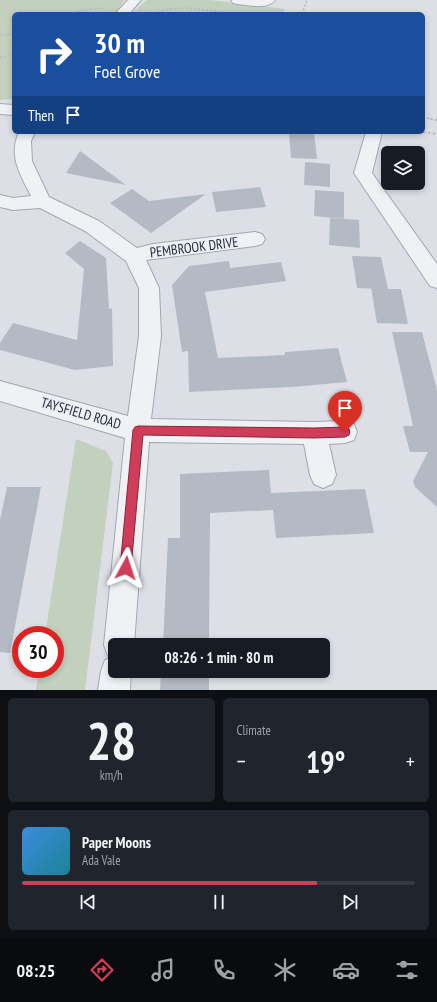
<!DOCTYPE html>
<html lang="en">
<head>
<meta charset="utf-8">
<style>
  body { margin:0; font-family:"PT Sans Narrow",sans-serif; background:#20242c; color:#f1f3f6; height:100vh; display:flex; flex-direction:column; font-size:15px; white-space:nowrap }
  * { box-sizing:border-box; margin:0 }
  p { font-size:13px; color:#9ea1a6 }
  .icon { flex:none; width:22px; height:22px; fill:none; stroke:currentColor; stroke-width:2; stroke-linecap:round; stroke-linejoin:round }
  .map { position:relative; height:690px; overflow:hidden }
  .sheet { display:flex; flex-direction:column; gap:8px; padding:8px; background:#0d0f14; flex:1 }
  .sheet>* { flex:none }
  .top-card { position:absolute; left:12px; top:12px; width:413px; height:122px; border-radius:6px; box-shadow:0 2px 6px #0003; background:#1a4fa0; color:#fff; overflow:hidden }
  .fabs { position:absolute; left:381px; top:146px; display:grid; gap:8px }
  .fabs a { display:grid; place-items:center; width:44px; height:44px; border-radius:6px; background:#171b24; box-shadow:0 2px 6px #0003; font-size:20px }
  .speed { position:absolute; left:12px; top:626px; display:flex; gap:8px; font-size:20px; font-weight:700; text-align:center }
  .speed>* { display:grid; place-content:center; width:52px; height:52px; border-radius:50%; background:#171b24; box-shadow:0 2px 6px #0003; line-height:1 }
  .speed .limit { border:6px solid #d22; background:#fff; color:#111 }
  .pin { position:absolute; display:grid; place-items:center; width:34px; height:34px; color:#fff; margin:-41px -17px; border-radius:50% 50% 50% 0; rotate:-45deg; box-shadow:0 0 4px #0007 }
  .pin .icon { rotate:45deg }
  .me { position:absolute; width:44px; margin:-22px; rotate:5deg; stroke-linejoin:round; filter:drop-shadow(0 0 3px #0008) }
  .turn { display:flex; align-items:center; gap:14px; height:84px; padding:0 16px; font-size:18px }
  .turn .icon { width:52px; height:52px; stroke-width:2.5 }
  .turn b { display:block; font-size:28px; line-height:34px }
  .then { display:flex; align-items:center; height:38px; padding:0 16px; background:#0003; gap:8px; font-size:15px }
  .big { font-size:30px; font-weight:700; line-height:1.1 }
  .sheet .widget { flex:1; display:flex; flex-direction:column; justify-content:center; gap:6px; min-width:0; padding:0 14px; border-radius:6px; background:#20242c }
  .sheet .dial { align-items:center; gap:0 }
  .dial b { font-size:52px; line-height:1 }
  .song { display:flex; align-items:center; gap:12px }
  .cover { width:48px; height:48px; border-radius:6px; background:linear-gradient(135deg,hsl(210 70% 55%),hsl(190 70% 35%)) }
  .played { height:4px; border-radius:2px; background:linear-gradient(90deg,#cf3d59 75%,#363941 75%) }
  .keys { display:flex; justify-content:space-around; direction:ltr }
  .heat { display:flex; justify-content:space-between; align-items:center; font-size:22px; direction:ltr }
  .sheet .tiles { flex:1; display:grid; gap:8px; grid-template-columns:1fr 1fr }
  .widget:last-child { grid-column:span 2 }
  .trip { position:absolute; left:108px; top:638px; width:222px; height:40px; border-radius:6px; background:#171b24; box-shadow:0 2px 6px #0003; font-weight:700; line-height:40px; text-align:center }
  .tabs { display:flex; height:64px; justify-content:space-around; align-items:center; background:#090b0e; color:#9ea1a6 }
  .tabs .icon { width:28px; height:28px }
  .tabs .on { color:#cf3d59 }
  .tabs b { font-size:18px; color:#f1f3f6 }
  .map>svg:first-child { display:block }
  .green { fill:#c3d0bd }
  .building { fill:#b3bac3 }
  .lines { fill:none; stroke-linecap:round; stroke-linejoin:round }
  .minor-casing { stroke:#a2a7b0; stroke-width:2 }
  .path-far1 { stroke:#b7bbc1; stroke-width:1.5; stroke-dasharray:2 2; stroke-linecap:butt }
  .path { stroke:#b7bbc1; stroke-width:2; stroke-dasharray:2.5 2.5; stroke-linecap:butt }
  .minor { fill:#eff1f5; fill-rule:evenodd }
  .route { fill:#cf3d59; stroke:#87283a }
  .labels { text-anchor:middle; stroke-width:3; stroke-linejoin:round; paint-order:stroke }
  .street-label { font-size:14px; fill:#262f3d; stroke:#ebeff4 }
</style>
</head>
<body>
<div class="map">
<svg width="437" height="690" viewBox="0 0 437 690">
  <rect width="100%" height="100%" fill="#dce0e6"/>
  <!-- green -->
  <g class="green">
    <polygon points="0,0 124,0 116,14 14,14 14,99 0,100"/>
    <polygon points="147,0 210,0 285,9 283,14 131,14"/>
    <polygon points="76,439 106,451 113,463 85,690 36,690 39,669 55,669 55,635 45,635"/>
  </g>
  <!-- building -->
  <g class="building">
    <polygon points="289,132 314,132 317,159 291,158"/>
    <polygon points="80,151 126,185 66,173"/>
    <polygon points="305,162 330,164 330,187 304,185"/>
    <polygon points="260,187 266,207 216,212 212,192"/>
    <polygon points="132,189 149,201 206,194 151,233 110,203"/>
    <polygon points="315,190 344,192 344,219 314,216"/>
    <polygon points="330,218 359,220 360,248 329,245"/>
    <polygon points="80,241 106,258 109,309 112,308 113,366 75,370 0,350 0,343 13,323 77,340 84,269 65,253"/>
    <polygon points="352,256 381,257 388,289 401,289 408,324 377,323 371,288 381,289 357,288"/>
    <polygon points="229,261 230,268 281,262 286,281 205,292 218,358 285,355 285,352 338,348 347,382 292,387 189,392 188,351 182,352 172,285 189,266"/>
    <polygon points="392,332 422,332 437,390 437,507 415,487 413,481 428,452 410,452 403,426 413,426"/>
    <polygon points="269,470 271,493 365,489 374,533 276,538 273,510 210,513 209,645 163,645 168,538 180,538 180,474"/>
    <polygon points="7,487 41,487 10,653 0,652 0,520"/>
    <polygon points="161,671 209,671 209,690 160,690"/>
  </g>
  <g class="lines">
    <!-- minor casing -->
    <g class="minor-casing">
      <g id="minor">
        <polygon points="128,0 141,0 129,14 115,14"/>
        <path d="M231,0H275C268,10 248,5 237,4L233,3Z"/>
        <polygon points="0,104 14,105 14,115 0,114"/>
        <path d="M19,132H35L31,141L32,161L49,197L99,221L137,248L153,244L255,232L262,234L265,239L262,244L255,246L146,260L159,288L161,336L151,419L314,422L345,421L354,424L357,432L354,440L345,443L329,444L336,475L332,484L323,488L314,484L310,475L304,444L149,442L134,645H115V671H131L130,690H98L101,671L105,660L112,657L108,656L104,645L125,438L0,401V381L128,416L139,336V288L126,261L85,231L40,208L13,210L0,207V195L13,198L31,196C20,174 8,156 19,132Z"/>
        <polygon points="366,132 382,132 372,173 437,264 437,288 430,286 354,173"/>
      </g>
    </g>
    <!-- path-far1 -->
    <g class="path-far1">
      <polyline points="71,14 85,10 104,8"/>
      <path d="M155,14C175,3 201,10 223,12"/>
      <polyline points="302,14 307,0"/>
      <polyline points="0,35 14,34"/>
      <polyline points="0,58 14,53"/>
      <polyline points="423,117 435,120"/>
    </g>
    <!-- path -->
    <g class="path">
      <polyline points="430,119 437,120"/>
      <polyline points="423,132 437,134"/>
    </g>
    <!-- minor -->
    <use href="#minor" class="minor"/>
  </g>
  <!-- route -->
  <polygon class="route" points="138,426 314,428 345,427 349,429 350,432 349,435 345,437 314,438 143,435 131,568 130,572 126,574 122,572 120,568 133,430 135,427"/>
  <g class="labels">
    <!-- street labels -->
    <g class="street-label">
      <text transform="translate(194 247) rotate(-7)" y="5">PEMBROOK DRIVE</text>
      <text transform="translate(81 413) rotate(16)" y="5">TAYSFIELD ROAD</text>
    </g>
  </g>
</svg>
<div class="fabs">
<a><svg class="icon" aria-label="layers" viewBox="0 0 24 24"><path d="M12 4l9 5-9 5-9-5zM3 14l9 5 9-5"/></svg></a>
</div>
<div class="speed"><div class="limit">30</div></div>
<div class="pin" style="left:345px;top:432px;background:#d93025"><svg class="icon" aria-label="arrive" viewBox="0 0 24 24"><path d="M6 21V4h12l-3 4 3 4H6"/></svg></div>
<svg class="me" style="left:126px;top:568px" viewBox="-20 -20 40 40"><path d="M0-17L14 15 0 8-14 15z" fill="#cf3d59" stroke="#fff" stroke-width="4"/></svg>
<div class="trip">08:26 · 1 min · 80 m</div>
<div class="top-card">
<div class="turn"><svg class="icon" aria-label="right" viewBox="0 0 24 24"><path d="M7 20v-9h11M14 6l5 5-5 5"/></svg><div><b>30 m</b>Foel Grove</div></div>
<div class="then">Then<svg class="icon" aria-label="arrive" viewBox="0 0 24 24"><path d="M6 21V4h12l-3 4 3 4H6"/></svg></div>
</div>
</div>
<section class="sheet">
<div class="tiles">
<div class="widget dial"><b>28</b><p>km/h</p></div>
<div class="widget"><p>Climate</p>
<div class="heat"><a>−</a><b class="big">19°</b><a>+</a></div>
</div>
<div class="widget">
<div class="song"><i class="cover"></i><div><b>Paper Moons</b><p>Ada Vale</p></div></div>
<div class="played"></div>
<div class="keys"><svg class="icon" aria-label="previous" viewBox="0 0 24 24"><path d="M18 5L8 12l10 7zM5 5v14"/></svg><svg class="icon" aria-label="pause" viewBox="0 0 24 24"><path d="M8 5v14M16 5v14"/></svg><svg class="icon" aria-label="next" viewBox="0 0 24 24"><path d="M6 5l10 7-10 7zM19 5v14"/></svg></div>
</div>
</div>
</section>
<nav class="tabs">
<b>08:25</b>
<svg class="icon on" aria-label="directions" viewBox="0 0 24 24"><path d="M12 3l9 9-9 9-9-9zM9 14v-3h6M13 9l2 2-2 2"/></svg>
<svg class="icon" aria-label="music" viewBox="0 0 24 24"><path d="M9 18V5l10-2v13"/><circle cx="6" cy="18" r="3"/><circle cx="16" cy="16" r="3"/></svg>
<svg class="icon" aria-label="phone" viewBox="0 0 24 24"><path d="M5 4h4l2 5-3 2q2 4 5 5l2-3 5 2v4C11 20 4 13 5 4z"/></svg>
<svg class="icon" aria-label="climate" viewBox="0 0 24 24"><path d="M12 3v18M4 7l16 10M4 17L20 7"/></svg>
<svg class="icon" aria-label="car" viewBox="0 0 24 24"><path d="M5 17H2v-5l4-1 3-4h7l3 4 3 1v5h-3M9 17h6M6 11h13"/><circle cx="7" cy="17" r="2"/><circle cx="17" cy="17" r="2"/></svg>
<svg class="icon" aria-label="filters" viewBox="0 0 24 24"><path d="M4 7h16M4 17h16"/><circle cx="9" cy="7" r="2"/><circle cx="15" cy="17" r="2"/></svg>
</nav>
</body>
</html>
